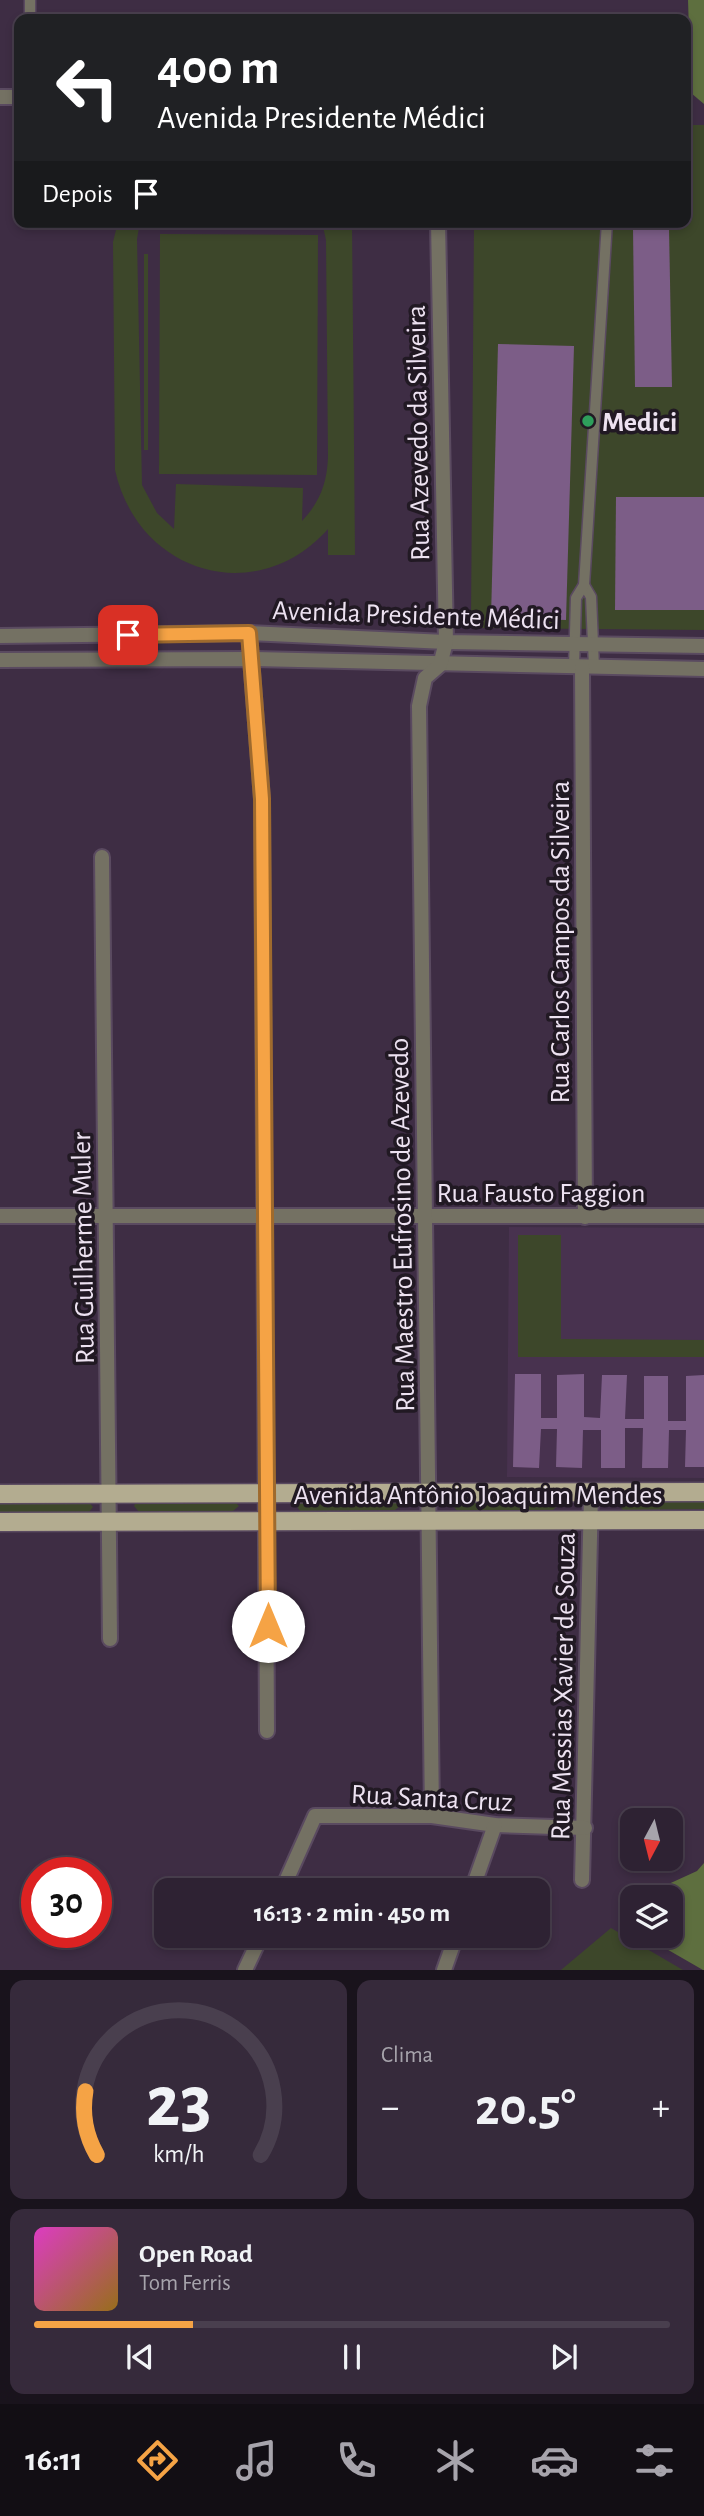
<!DOCTYPE html>
<html lang="pt">
<head>
<meta charset="utf-8">
<style>
  body { margin:0; font-family:"Alegreya Sans",sans-serif; background:#362a3b; color:#f1f3f6; height:100vh; display:flex; flex-direction:column; font-size:26px; white-space:nowrap }
  * { box-sizing:border-box; margin:0 }
  p { font-size:23px; color:#a7a4ac }
  .icon { flex:none; width:38px; height:38px; fill:none; stroke:currentColor; stroke-width:2; stroke-linecap:round; stroke-linejoin:round }
  .map { position:relative; height:1970px; overflow:hidden }
  .drawer { display:flex; flex-direction:column; gap:10px; padding:10px; background:#19131c; flex:1 }
  .drawer>* { flex:none }
  .hud { position:absolute; left:14px; top:14px; width:677px; height:214px; border-radius:14px; box-shadow:0 4px 10px #0003,0 0 0 2px #493f4e; background:#202124; color:#fff; overflow:hidden }
  .needle { width:46px; rotate:187deg }
  .controls { position:absolute; left:620px; top:1808px; display:grid; gap:14px }
  .controls a { display:grid; place-items:center; width:63px; height:63px; border-radius:14px; background:#2e2233; box-shadow:0 4px 10px #0003,0 0 0 2px #493f4e; font-size:35px }
  .speed { position:absolute; left:21px; top:1857px; display:flex; gap:14px; font-size:35px; font-weight:700; text-align:center }
  .speed>* { display:grid; place-content:center; width:91px; height:91px; border-radius:50%; background:#2e2233; box-shadow:0 4px 10px #0003,0 0 0 2px #493f4e; line-height:1 }
  .speed .limit { border:10px solid #d22; background:#fff; color:#111 }
  .pin { position:absolute; display:grid; place-items:center; width:60px; height:60px; color:#fff; margin:-30px; border-radius:14px; box-shadow:0 4px 10px #0006 }
  .me { position:absolute; width:77px; margin:-38px; rotate:0deg; stroke-linejoin:round; filter:drop-shadow(0 0 5px #0008) }
  .turn { display:flex; align-items:center; gap:24px; height:147px; padding:0 28px; font-size:32px }
  .turn .icon { width:91px; height:91px; stroke-width:2.5 }
  .turn b { display:block; font-size:49px; line-height:60px }
  .then { display:flex; align-items:center; height:66px; padding:0 28px; background:#0003; gap:14px; font-size:26px }
  .big { font-size:52px; font-weight:600; line-height:1.1 }
  .drawer .widget { flex:1; display:flex; flex-direction:column; justify-content:center; gap:10px; min-width:0; padding:0 24px; border-radius:14px; background:#362a3b }
  .drawer .dial { align-items:center; gap:0 }
  .dial svg { height:182px; overflow:visible; fill:none; stroke:#493f4e; stroke-width:7; stroke-linecap:round; text-anchor:middle }
  .dial text { fill:#f1f3f6; stroke:none }
  .song { display:flex; align-items:center; gap:21px }
  .cover { width:84px; height:84px; border-radius:10px; background:linear-gradient(135deg,hsl(310 70% 55%),hsl(40 70% 35%)) }
  .played { height:7px; border-radius:4px; background:linear-gradient(90deg,#f5a345 25%,#493f4e 25%) }
  .keys { display:flex; justify-content:space-around; direction:ltr }
  .heat { display:flex; justify-content:space-between; align-items:center; font-size:38px; direction:ltr }
  .drawer .tiles { flex:1; display:grid; gap:10px; grid-template-columns:1fr 1fr }
  .widget:last-child { grid-column:span 2 }
  .trip { position:absolute; left:154px; top:1878px; width:396px; height:70px; border-radius:14px; background:#2e2233; box-shadow:0 4px 10px #0003,0 0 0 2px #493f4e; font-weight:600; line-height:70px; text-align:center }
  .tab-bar { display:flex; height:112px; justify-content:space-around; align-items:center; background:#120e14; color:#a7a4ac }
  .tab-bar .icon { width:49px; height:49px }
  .tab-bar .selected { color:#f5a345 }
  .tab-bar b { font-size:32px; color:#f1f3f6 }
  .map>svg:first-child { display:block }
  .built { fill:#48324f }
  .green { fill:#3d472a }
  .forest { fill:#5e6f3f }
  .building { fill:#7c5d87 }
  .lines { fill:none; stroke-linecap:round; stroke-linejoin:round }
  .lane-casing { stroke:#5a4a60; stroke-width:13 }
  .street-casing { stroke:#5a4a60; stroke-width:18 }
  .primary-casing { stroke:#5a4a60; stroke-width:21 }
  .lane { stroke:#747163; stroke-width:10 }
  .street { stroke:#747163; stroke-width:14 }
  .primary { stroke:#b3ac90; stroke-width:18 }
  .route-casing { stroke:#9f6a2d; stroke-width:18 }
  .route { stroke:#f5a345; stroke-width:12 }
  .leisure-dot { fill:#2e9e5b; stroke:#211923; stroke-width:2.5 }
  .labels { text-anchor:middle; stroke-width:7; stroke-linejoin:round; paint-order:stroke }
  .poi-label { font-size:28px; font-weight:bold; fill:#ede2f1; stroke:#211923; text-anchor:start }
  .street-label { font-size:28px; fill:#ede2f1; stroke:#211923 }
</style>
</head>
<body>
<div class="map">
<svg width="704" height="1970" viewBox="0 0 704 1970">
  <rect width="100%" height="100%" fill="#3e2d44"/>
  <!-- built -->
  <polygon class="built" points="509,1227 704,1228 704,1478 507,1477"/>
  <!-- green -->
  <g class="green">
    <polygon points="686,125 704,125 704,630 479,628 471,621 474,222 686,222"/>
    <path d="M118,222H140L137,239L142,485L157,513L174,529L176,484L303,488L302,521C320,502 327,483 328,457L326,240L322,222H352L355,555H328V529C257,609 138,574 115,470L113,242Z"/>
    <polygon points="160,234 318,235 317,475 159,474"/>
    <rect x="144" y="254" width="4" height="196"/>
    <polygon points="518,1235 561,1235 561,1339 704,1340 704,1357 518,1357"/>
    <polygon points="704,1499 704,1509 623,1510 618,1504 620,1500"/>
    <polygon points="396,1500 400,1506 395,1510 300,1511 296,1505 297,1502"/>
    <polygon points="88,1501 93,1507 89,1512 0,1513 0,1502"/>
    <polygon points="234,1501 239,1506 233,1511 139,1512 134,1506 136,1502"/>
    <polygon points="553,1501 557,1506 552,1511 458,1512 453,1506 458,1502"/>
    <polygon points="611,1928 683,1970 561,1970"/>
  </g>
  <!-- forest -->
  <g class="forest">
    <polygon points="688,0 704,0 704,104 691,93"/>
    <polygon points="704,1863 704,1970 703,1970 644,1936 670,1936 670,1897 640,1897 697,1871"/>
  </g>
  <!-- building -->
  <g class="building">
    <polygon points="633,228 669,228 672,387 635,387"/>
    <polygon points="498,344 574,346 566,620 491,618"/>
    <polygon points="616,497 704,497 704,610 615,610"/>
    <polygon points="515,1374 541,1374 541,1418 557,1418 557,1375 584,1374 584,1417 600,1418 602,1375 627,1375 625,1419 644,1419 644,1376 668,1376 668,1421 686,1421 686,1376 704,1375 704,1467 685,1467 686,1430 669,1430 668,1468 642,1468 643,1428 625,1428 625,1468 601,1468 601,1430 583,1430 582,1468 556,1467 557,1429 541,1429 539,1468 513,1467"/>
  </g>
  <g class="lines">
    <!-- lane casing -->
    <g class="lane-casing">
      <g id="lane">
        <polyline points="30,19 30,0"/>
        <polyline points="584,585 591,597 594,667"/>
        <polyline points="574,667 576,598 584,585 607,222"/>
      </g>
    </g>
    <!-- street casing -->
    <g class="street-casing">
      <g id="street">
        <polyline points="0,97 19,97"/>
        <polyline points="249,633 262,799 267,1731"/>
        <polyline points="0,636 249,633 446,642 704,646"/>
        <polyline points="0,660 250,659 704,669"/>
        <polyline points="582,667 585,1217"/>
        <polyline points="102,857 110,1639"/>
        <polyline points="0,1216 704,1216"/>
        <polyline points="432,1816 419,706 425,678 440,665 446,642 438,222"/>
        <polyline points="582,1880 591,1494"/>
        <polyline points="282,1890 315,1816 432,1816 495,1825 585,1828"/>
        <polyline points="472,1890 495,1825"/>
        <polyline points="245,1970 261,1936"/>
        <polyline points="444,1970 456,1936"/>
      </g>
    </g>
    <!-- primary casing -->
    <g class="primary-casing">
      <g id="primary">
        <polyline points="0,1494 704,1492"/>
        <polyline points="0,1522 704,1520"/>
      </g>
    </g>
    <!-- lane -->
    <use href="#lane" class="lane"/>
    <!-- street -->
    <use href="#street" class="street"/>
    <!-- primary -->
    <use href="#primary" class="primary"/>
  </g>
  <g class="lines">
    <!-- route casing -->
    <g class="route-casing">
      <polyline id="route" points="128,635 249,633 262,799 268,1626"/>
    </g>
    <!-- route -->
    <use href="#route" class="route"/>
  </g>
  <!-- markers -->
  <circle class="leisure-dot" cx="588" cy="421" r="7"/>
  <g class="labels">
    <!-- poi labels -->
    <g class="poi-label">
      <text x="602" y="431">Medici</text>
    </g>
    <!-- street labels -->
    <g class="street-label">
      <text transform="translate(417 433) rotate(-91)" y="10">Rua Azevedo da Silveira</text>
      <text transform="translate(416 614) rotate(2)" y="10">Avenida Presidente Médici</text>
      <text transform="translate(559 942) rotate(-90)" y="10">Rua Carlos Campos da Silveira</text>
      <text x="541" y="1202">Rua Fausto Faggion</text>
      <text transform="translate(401 1225) rotate(-91)" y="10">Rua Maestro Eufrosino de Azevedo</text>
      <text transform="translate(82 1248) rotate(-91)" y="10">Rua Guilherme Muler</text>
      <text x="478" y="1504">Avenida Antônio Joaquim Mendes</text>
      <text transform="translate(562 1686) rotate(-89)" y="10">Rua Messias Xavier de Souza</text>
      <text transform="translate(432 1797) rotate(3)" y="10">Rua Santa Cruz</text>
    </g>
  </g>
</svg>
<div class="controls">
<a><svg class="needle" viewBox="-14 -14 28 28"><path d="M0-13l5 13h-10z" fill="#e53935"/><path d="M0 13l5-13h-10z" fill="#a7a4ac"/></svg></a>
<a><svg class="icon" aria-label="layers" viewBox="0 0 24 24"><path d="M12 4l9 5-9 5-9-5zM3 14l9 5 9-5"/></svg></a>
</div>
<div class="speed"><div class="limit">30</div></div>
<div class="pin" style="left:128px;top:635px;background:#d93025"><svg class="icon" aria-label="arrive" viewBox="0 0 24 24"><path d="M6 21V4h12l-3 4 3 4H6"/></svg></div>
<svg class="me" style="left:268px;top:1626px" viewBox="-20 -20 40 40"><circle r="19" fill="#fff"/><path d="M0-13L10 11 0 6-10 11z" fill="#f5a345"/></svg>
<div class="trip">16:13 · 2 min · 450 m</div>
<div class="hud">
<div class="turn"><svg class="icon" aria-label="left" viewBox="0 0 24 24"><path d="M17 20v-9H6M10 6l-5 5 5 5"/></svg><div><b>400 m</b>Avenida Presidente Médici</div></div>
<div class="then">Depois<svg class="icon" aria-label="arrive" viewBox="0 0 24 24"><path d="M6 21V4h12l-3 4 3 4H6"/></svg></div>
</div>
</div>
<section class="drawer">
<div class="tiles">
<div class="widget dial"><svg viewBox="0 0 100 80">
<path d="M14 69A42 42 0 1 1 86 69"/>
<path d="M14 69A42 42 0 0 1 9 41" stroke="#f5a345"/>
<text x="50" y="56" font-size="32" font-weight="700">23</text>
<text x="50" y="72" font-size="11">km/h</text>
</svg></div>
<div class="widget"><p>Clima</p>
<div class="heat"><a>−</a><b class="big">20.5°</b><a>+</a></div>
</div>
<div class="widget">
<div class="song"><i class="cover"></i><div><b>Open Road</b><p>Tom Ferris</p></div></div>
<div class="played"></div>
<div class="keys"><svg class="icon" aria-label="previous" viewBox="0 0 24 24"><path d="M18 5L8 12l10 7zM5 5v14"/></svg><svg class="icon" aria-label="pause" viewBox="0 0 24 24"><path d="M8 5v14M16 5v14"/></svg><svg class="icon" aria-label="next" viewBox="0 0 24 24"><path d="M6 5l10 7-10 7zM19 5v14"/></svg></div>
</div>
</div>
</section>
<nav class="tab-bar">
<b>16:11</b>
<svg class="icon selected" aria-label="directions" viewBox="0 0 24 24"><path d="M12 3l9 9-9 9-9-9zM9 14v-3h6M13 9l2 2-2 2"/></svg>
<svg class="icon" aria-label="music" viewBox="0 0 24 24"><path d="M9 18V5l10-2v13"/><circle cx="6" cy="18" r="3"/><circle cx="16" cy="16" r="3"/></svg>
<svg class="icon" aria-label="phone" viewBox="0 0 24 24"><path d="M5 4h4l2 5-3 2q2 4 5 5l2-3 5 2v4C11 20 4 13 5 4z"/></svg>
<svg class="icon" aria-label="climate" viewBox="0 0 24 24"><path d="M12 3v18M4 7l16 10M4 17L20 7"/></svg>
<svg class="icon" aria-label="car" viewBox="0 0 24 24"><path d="M5 17H2v-5l4-1 3-4h7l3 4 3 1v5h-3M9 17h6M6 11h13"/><circle cx="7" cy="17" r="2"/><circle cx="17" cy="17" r="2"/></svg>
<svg class="icon" aria-label="filters" viewBox="0 0 24 24"><path d="M4 7h16M4 17h16"/><circle cx="9" cy="7" r="2"/><circle cx="15" cy="17" r="2"/></svg>
</nav>
</body>
</html>
